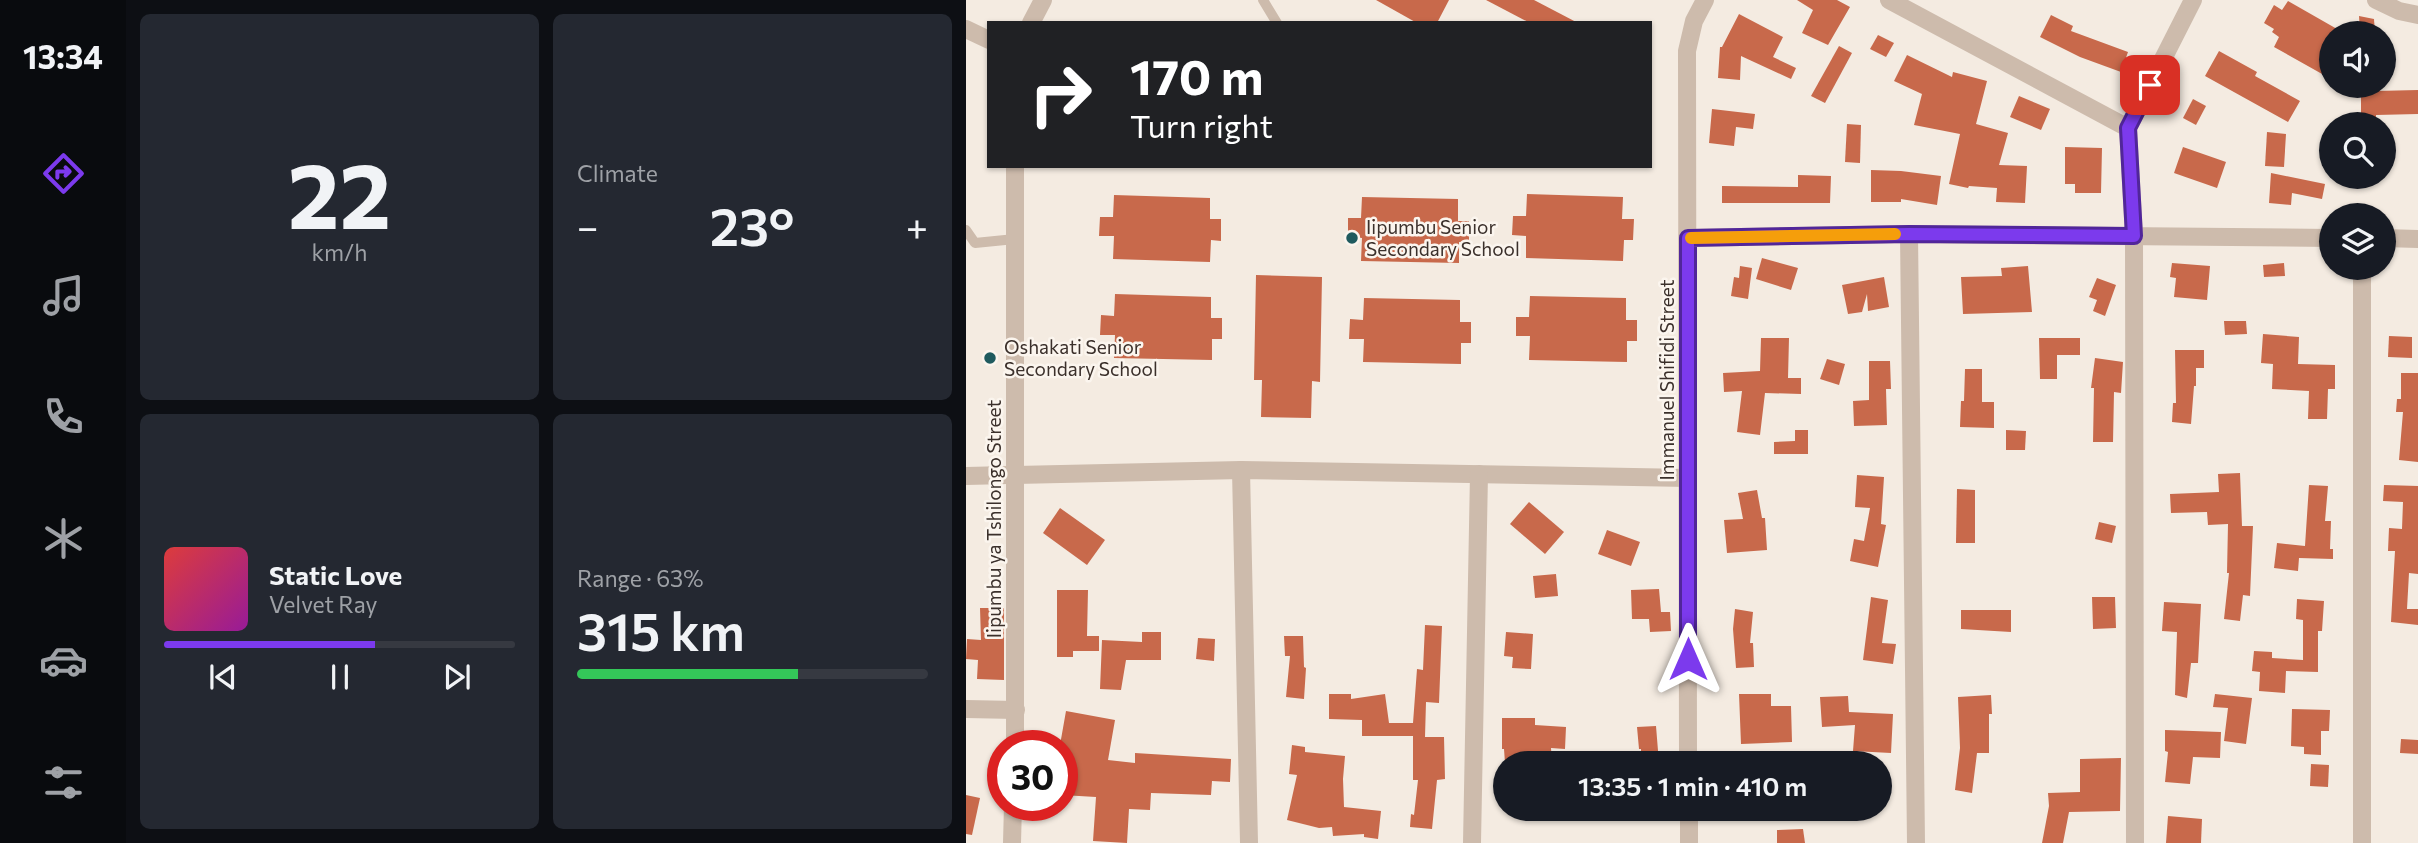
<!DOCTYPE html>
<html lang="en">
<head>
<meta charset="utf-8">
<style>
  body { margin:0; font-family:Commissioner,sans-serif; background:#242831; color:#f1f3f6; height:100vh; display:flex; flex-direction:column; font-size:26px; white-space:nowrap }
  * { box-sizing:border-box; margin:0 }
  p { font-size:23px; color:#9ea1a6 }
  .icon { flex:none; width:38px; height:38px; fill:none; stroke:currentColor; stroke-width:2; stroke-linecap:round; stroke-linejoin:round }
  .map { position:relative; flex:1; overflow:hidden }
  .sheet { display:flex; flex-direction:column; gap:14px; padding:14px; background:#0d0f14; width:840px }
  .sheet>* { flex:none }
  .banner { position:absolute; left:21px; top:21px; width:665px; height:147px; border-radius:0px; box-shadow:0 2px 5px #0004; background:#202124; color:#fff; overflow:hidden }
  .fabs { position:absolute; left:1353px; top:21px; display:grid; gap:14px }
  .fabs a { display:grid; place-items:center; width:77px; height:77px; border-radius:50%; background:#171b24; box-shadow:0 2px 5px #0004; font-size:35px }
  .speed { position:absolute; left:21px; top:730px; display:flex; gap:14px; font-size:35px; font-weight:700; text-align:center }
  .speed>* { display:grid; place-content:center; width:91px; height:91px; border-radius:50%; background:#171b24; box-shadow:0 2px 5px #0004; line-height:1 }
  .speed .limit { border:10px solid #d22; background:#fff; color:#111 }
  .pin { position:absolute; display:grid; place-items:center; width:60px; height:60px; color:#fff; margin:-30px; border-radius:14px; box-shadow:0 4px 10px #0006 }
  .me { position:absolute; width:77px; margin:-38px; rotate:0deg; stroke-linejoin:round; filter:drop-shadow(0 0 5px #0008) }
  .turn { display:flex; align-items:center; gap:24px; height:147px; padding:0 28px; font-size:32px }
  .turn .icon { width:91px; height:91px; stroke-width:2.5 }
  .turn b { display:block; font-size:49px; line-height:60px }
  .big { font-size:52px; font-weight:600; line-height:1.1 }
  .sheet .card { flex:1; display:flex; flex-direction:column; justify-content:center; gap:10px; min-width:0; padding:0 24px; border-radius:10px; background:#242831 }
  .sheet .dial { align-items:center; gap:0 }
  .dial b { font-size:91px; line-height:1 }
  .song { display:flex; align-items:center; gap:21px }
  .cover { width:84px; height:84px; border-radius:10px; background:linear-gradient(135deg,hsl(0 70% 55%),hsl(300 70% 35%)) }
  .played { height:7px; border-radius:4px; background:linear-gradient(90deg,#7c3aed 60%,#363941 60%) }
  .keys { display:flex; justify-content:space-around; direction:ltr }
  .heat { display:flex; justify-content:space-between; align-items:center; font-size:38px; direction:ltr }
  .charge { height:10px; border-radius:5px; background:linear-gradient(90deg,#34c759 63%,#363941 0) }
  .sheet .tiles { flex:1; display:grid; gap:14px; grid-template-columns:repeat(2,1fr) }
  .trip { position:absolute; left:527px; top:751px; width:399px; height:70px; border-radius:35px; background:#171b24; box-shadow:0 2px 5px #0004; font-weight:600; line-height:70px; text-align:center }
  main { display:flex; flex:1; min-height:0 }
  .tab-bar { display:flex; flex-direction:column; width:126px; justify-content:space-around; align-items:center; background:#090b0e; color:#9ea1a6 }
  .tab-bar .icon { width:49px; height:49px }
  .tab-bar .current { color:#7c3aed }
  .tab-bar b { font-size:32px; color:#f1f3f6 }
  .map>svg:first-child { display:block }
  .building { fill:#c8694b }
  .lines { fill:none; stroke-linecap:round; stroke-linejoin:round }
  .lane { stroke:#cdbbac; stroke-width:10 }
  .street { stroke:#cdbbac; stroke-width:18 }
  .route-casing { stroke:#51269a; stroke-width:18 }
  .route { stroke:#7c3aed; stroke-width:12 }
  .slow { stroke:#f59e0b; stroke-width:12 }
  .poi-dot { fill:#1f5a5e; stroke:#fbf5ee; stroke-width:2.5 }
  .labels { text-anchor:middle; stroke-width:5; stroke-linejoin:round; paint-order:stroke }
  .poi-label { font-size:19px; fill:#3b302b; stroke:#fbf5ee; text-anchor:start }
  .street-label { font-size:19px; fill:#3b302b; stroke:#fbf5ee }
</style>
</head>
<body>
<main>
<nav class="tab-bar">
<b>13:34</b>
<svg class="icon current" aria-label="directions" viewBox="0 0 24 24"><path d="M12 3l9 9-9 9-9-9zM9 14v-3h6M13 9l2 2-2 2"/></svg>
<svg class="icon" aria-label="music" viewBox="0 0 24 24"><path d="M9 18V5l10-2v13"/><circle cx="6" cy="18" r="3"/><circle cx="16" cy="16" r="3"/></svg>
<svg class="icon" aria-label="phone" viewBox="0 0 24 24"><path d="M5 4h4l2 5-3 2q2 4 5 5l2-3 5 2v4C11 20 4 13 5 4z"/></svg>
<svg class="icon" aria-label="climate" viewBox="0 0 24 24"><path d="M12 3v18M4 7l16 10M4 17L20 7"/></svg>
<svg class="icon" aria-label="car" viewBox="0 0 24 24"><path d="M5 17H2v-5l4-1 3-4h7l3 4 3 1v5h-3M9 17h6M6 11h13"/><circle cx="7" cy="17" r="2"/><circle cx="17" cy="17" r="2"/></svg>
<svg class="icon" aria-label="filters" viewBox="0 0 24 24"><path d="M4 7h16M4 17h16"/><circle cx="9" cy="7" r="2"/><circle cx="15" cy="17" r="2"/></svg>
</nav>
<section class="sheet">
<div class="tiles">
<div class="card dial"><b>22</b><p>km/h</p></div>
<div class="card"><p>Climate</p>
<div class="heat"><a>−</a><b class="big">23°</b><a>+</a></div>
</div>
<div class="card">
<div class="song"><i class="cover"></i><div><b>Static Love</b><p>Velvet Ray</p></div></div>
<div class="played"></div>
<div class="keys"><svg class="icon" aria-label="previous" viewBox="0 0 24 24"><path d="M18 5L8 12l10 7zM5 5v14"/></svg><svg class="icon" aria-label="pause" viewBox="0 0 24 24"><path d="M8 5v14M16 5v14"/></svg><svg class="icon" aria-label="next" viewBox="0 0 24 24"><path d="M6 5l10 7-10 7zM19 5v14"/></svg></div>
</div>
<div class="card"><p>Range · 63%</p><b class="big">315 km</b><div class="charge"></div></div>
</div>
</section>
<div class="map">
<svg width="1452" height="843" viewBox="0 0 1452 843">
  <rect width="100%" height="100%" fill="#f4ebe1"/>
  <!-- building -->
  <g class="building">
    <polygon points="410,0 483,0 471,23 451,23"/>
    <polygon points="520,0 568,0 612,23 564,23"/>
    <polygon points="831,0 871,0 884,7 862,45 836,33 847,10"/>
    <polygon points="1322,1 1371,29 1369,33 1365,33 1365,79 1308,47 1313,37 1306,32 1308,29 1298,23 1308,5 1316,10"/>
    <polygon points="773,14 817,37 807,57 830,68 825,79 775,56 774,80 752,78 754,47 756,47"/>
    <polygon points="1085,15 1107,26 1105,31 1162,52 1155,72 1114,57 1074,37"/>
    <polygon points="1393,16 1408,19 1409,33 1394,33"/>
    <polygon points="912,35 928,43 920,57 904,49"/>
    <polygon points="873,46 886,53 859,103 845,96"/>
    <polygon points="1253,51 1291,72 1289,76 1334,101 1322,122 1239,76"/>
    <polygon points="941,55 986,77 987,72 1021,81 1010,124 1042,133 1033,165 1061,166 1059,203 1030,202 1031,188 1003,186 1002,188 983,184 994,134 948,125 956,94 928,81"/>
    <polygon points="1395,86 1410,86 1410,91 1452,90 1452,114 1410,115 1410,118 1395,118"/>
    <polygon points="1053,96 1084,109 1075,130 1044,117"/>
    <polygon points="1227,99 1240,106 1230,125 1217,118"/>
    <polygon points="746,109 789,114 787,129 770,127 768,146 743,143"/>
    <polygon points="881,124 895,125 894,163 879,162"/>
    <polygon points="1301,132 1320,134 1318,167 1299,166"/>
    <polygon points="1099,147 1136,148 1135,193 1109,193 1109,184 1099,184"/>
    <polygon points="1217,147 1260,162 1251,188 1208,173"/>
    <polygon points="905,170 935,171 975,176 971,205 935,199 935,202 905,202"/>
    <polygon points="1305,173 1359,184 1356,199 1326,193 1325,205 1303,203"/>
    <polygon points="832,175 865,176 864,203 756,203 756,186 832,187"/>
    <polygon points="561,194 657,197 656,219 668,219 667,240 658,240 657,261 560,258 560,236 546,235 547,216 560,216"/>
    <polygon points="148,195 244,198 244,219 255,219 255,241 245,240 244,262 147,259 148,236 133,236 134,217 147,217"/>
    <polygon points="396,197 492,199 492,221 503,221 503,242 493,242 493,263 395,261 396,238 382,237 382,218 395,218"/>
    <polygon points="796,258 832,268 825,290 790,279"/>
    <polygon points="1206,263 1244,266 1241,300 1208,297 1210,278 1204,277"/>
    <polygon points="1318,263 1319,276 1298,277 1297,265"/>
    <polygon points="774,266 786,268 782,299 765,296 768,277 773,278"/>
    <polygon points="1062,266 1066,312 997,314 995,277 1036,276 1035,268"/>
    <polygon points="290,275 356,277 354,382 346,381 345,418 295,417 296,380 288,380"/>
    <polygon points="918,277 923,307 902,311 901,294 896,312 882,314 876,285"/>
    <polygon points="1131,278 1150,285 1139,316 1127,311 1131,300 1123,297"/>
    <polygon points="149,294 245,297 245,318 256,318 256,339 246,339 246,360 148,358 149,335 134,335 135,315 148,316"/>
    <polygon points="564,296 660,298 660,320 671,320 671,341 661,341 661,362 563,360 564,336 550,336 550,317 563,317"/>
    <polygon points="398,298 494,300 494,322 505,322 505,343 495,343 495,364 397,362 398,339 383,339 384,319 397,320"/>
    <polygon points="1258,321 1280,321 1281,334 1259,335"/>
    <polygon points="1297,334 1333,337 1332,364 1369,365 1369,389 1362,389 1361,419 1342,419 1343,391 1306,389 1307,364 1295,363"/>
    <polygon points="1423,336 1446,337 1446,358 1422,357"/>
    <polygon points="795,338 823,338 822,378 835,378 835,394 799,393 794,435 771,432 776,391 758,392 757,373 794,371"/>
    <polygon points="1073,338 1114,338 1114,355 1091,355 1091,379 1074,379"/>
    <polygon points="1209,350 1238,350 1238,368 1230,368 1230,386 1228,386 1225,424 1206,422 1207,403 1210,403"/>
    <polygon points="1129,358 1157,362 1155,393 1148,392 1147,442 1127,442 1128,388 1125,388"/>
    <polygon points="861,359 879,364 873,385 854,379"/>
    <polygon points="903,361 924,361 925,389 920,389 921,425 888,426 887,401 903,400"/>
    <polygon points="999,369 1016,369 1016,402 1028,402 1028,428 994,427 995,401 998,401"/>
    <polygon points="1435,373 1452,373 1452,462 1433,460 1437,412 1430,412 1431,399 1435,399"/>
    <polygon points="829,430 842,430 842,454 808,454 808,442 829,441"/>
    <polygon points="1040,430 1060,431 1059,450 1040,450"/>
    <polygon points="1274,473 1276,526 1287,526 1284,596 1277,595 1274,621 1258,619 1263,573 1261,573 1262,524 1242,525 1241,512 1205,513 1204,494 1253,492 1252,474"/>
    <polygon points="891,475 918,477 915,524 920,525 912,567 884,561 888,539 898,541 904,508 889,507"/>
    <polygon points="1343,485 1362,486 1359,521 1365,521 1364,549 1367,549 1367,559 1333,558 1332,571 1308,568 1311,543 1339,546"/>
    <polygon points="1418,485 1452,486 1452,574 1443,573 1441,609 1452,609 1452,625 1425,622 1429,551 1422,551 1423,528 1436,529 1437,502 1417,501"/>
    <polygon points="991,489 1009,490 1009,543 990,543"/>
    <polygon points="791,490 796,518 799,518 801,550 761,553 758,520 777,519 772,493"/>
    <polygon points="563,502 598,532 579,554 544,524"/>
    <polygon points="94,508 139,540 121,565 77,533"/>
    <polygon points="1133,522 1150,526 1146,543 1129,539"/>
    <polygon points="641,530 674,542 665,566 632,554"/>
    <polygon points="590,574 592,596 569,598 567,576"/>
    <polygon points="693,589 695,612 704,612 705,631 684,632 683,619 666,619 665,590"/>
    <polygon points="91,590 122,590 121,636 133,636 133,651 107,651 107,657 91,657"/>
    <polygon points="905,597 922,600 916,643 930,644 927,664 897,660"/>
    <polygon points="1126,597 1149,597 1150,628 1127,629"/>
    <polygon points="1331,599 1358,601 1356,631 1352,631 1352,672 1320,671 1319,693 1293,691 1294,672 1286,671 1288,651 1306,652 1306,658 1337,660 1337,620 1330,619"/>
    <polygon points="1198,602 1235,604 1232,663 1225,663 1221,698 1209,695 1211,632 1196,631"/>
    <polygon points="14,608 38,608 38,680 11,679 12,660 0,659 1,639 15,640"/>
    <polygon points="769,609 787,612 784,643 787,643 788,667 770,668 767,629"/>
    <polygon points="995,610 1045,610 1045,632 995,629"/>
    <polygon points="459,625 476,626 473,703 460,702 459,737 478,737 479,779 471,780 466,829 444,827 445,814 448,815 452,780 447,780 447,736 396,736 396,720 363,719 363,694 385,694 385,699 419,694 423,723 447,723 451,669 457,670"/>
    <polygon points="176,632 195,632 195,660 160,660 155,690 134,689 136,640 176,642"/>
    <polygon points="540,632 567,634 565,669 546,668 547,657 538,656"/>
    <polygon points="318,636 337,636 338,667 340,668 338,699 320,697 324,656 319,656"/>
    <polygon points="232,638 249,639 248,661 230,659"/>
    <polygon points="773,694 805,694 805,706 825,706 826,742 775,744"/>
    <polygon points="1249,694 1286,698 1280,744 1258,741 1262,708 1247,707"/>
    <polygon points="1025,695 1026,714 1023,714 1023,753 1011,753 1006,793 989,790 994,748 992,697"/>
    <polygon points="882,696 883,712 927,714 925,753 887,751 889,725 856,727 854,697"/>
    <polygon points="1326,709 1364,710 1363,731 1355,731 1355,755 1338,754 1338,747 1325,746"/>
    <polygon points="100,711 149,720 142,760 169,763 169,753 265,759 264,782 246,781 245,795 185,793 184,810 163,809 161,843 127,841 130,797 96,795 96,745 94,745"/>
    <polygon points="536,718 569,718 569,725 600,727 599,749 585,748 586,763 539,763 538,749 536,749"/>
    <polygon points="690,726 693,763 675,763 675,749 673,749 671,727"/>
    <polygon points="1199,730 1255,732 1254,758 1227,757 1224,784 1199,782 1202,752 1199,751"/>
    <polygon points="1435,739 1452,740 1452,754 1434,753"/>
    <polygon points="326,745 339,747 339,752 379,756 377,779 378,807 415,811 412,839 398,837 398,834 367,836 366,827 353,828 321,820 331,775 323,774"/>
    <polygon points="1155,758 1154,811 1103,812 1097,843 1076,843 1083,806 1082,793 1114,792 1114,759"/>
    <polygon points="1345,764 1363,765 1362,787 1344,786"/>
    <polygon points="0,795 14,798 6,835 0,834"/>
    <polygon points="1202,816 1236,819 1235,843 1200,843"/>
    <polygon points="837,829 839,843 811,843 811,830"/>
  </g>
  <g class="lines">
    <!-- lane -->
    <g class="lane">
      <polyline points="297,0 311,23"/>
      <polyline points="0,230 9,243 49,239"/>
    </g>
    <!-- street -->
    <g class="street">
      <polyline points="923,0 1162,128 1168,236 1169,843"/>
      <polyline points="1410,0 1433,11 1452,15"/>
      <polyline points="65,23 77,0"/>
      <polyline points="0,29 23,40"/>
      <polyline points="1162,128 1227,0"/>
      <polyline points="943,234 950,843"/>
      <polyline points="722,238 943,234 1365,238"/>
      <polyline points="1418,238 1452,239"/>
      <polyline points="275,470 283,843"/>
      <polyline points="0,476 275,470 722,478"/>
      <polyline points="0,709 50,710"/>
      <polyline points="49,746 49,166"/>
      <polyline points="722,763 721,51 728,21 739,0"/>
      <polyline points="723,808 723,843"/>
      <polyline points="46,843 47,805"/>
      <polyline points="506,843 513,474"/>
      <polyline points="1396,843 1396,268"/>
    </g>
  </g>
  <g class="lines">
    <!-- route casing -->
    <g class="route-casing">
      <polyline id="route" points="722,659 722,238 943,234 1168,236 1162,128 1184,85"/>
    </g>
    <!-- route -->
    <use href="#route" class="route"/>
    <!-- slow -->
    <polyline class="slow" points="725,238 929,234"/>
  </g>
  <!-- markers -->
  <g class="poi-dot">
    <circle cx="386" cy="238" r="7"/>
    <circle cx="24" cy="358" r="7"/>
  </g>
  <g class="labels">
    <!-- poi labels -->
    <g class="poi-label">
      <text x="400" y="234">Iipumbu Senior<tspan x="400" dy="22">Secondary School</tspan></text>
      <text x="38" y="354">Oshakati Senior<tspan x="38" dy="22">Secondary School</tspan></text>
    </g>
    <!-- street labels -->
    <g class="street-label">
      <text transform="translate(701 380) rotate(-90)" y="7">Immanuel Shifidi Street</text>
      <text transform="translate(28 519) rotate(-90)" y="7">Iipumbu ya Tshilongo Street</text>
    </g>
  </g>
</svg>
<div class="fabs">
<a><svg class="icon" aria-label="sound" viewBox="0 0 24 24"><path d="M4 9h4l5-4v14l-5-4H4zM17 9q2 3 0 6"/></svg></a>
<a><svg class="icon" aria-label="search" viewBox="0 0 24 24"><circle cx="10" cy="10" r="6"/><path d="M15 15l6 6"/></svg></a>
<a><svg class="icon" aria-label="layers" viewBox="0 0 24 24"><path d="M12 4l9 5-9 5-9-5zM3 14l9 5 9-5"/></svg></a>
</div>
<div class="speed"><div class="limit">30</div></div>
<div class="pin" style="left:1184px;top:85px;background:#d93025"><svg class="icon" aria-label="arrive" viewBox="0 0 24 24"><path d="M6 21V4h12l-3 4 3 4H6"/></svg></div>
<svg class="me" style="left:722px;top:659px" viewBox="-20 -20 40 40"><path d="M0-17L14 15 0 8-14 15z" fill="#7c3aed" stroke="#fff" stroke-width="4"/></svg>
<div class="trip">13:35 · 1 min · 410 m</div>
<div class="banner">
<div class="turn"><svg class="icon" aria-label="right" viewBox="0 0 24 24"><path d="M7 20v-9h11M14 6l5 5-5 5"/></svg><div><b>170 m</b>Turn right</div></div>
</div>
</div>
</main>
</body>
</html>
